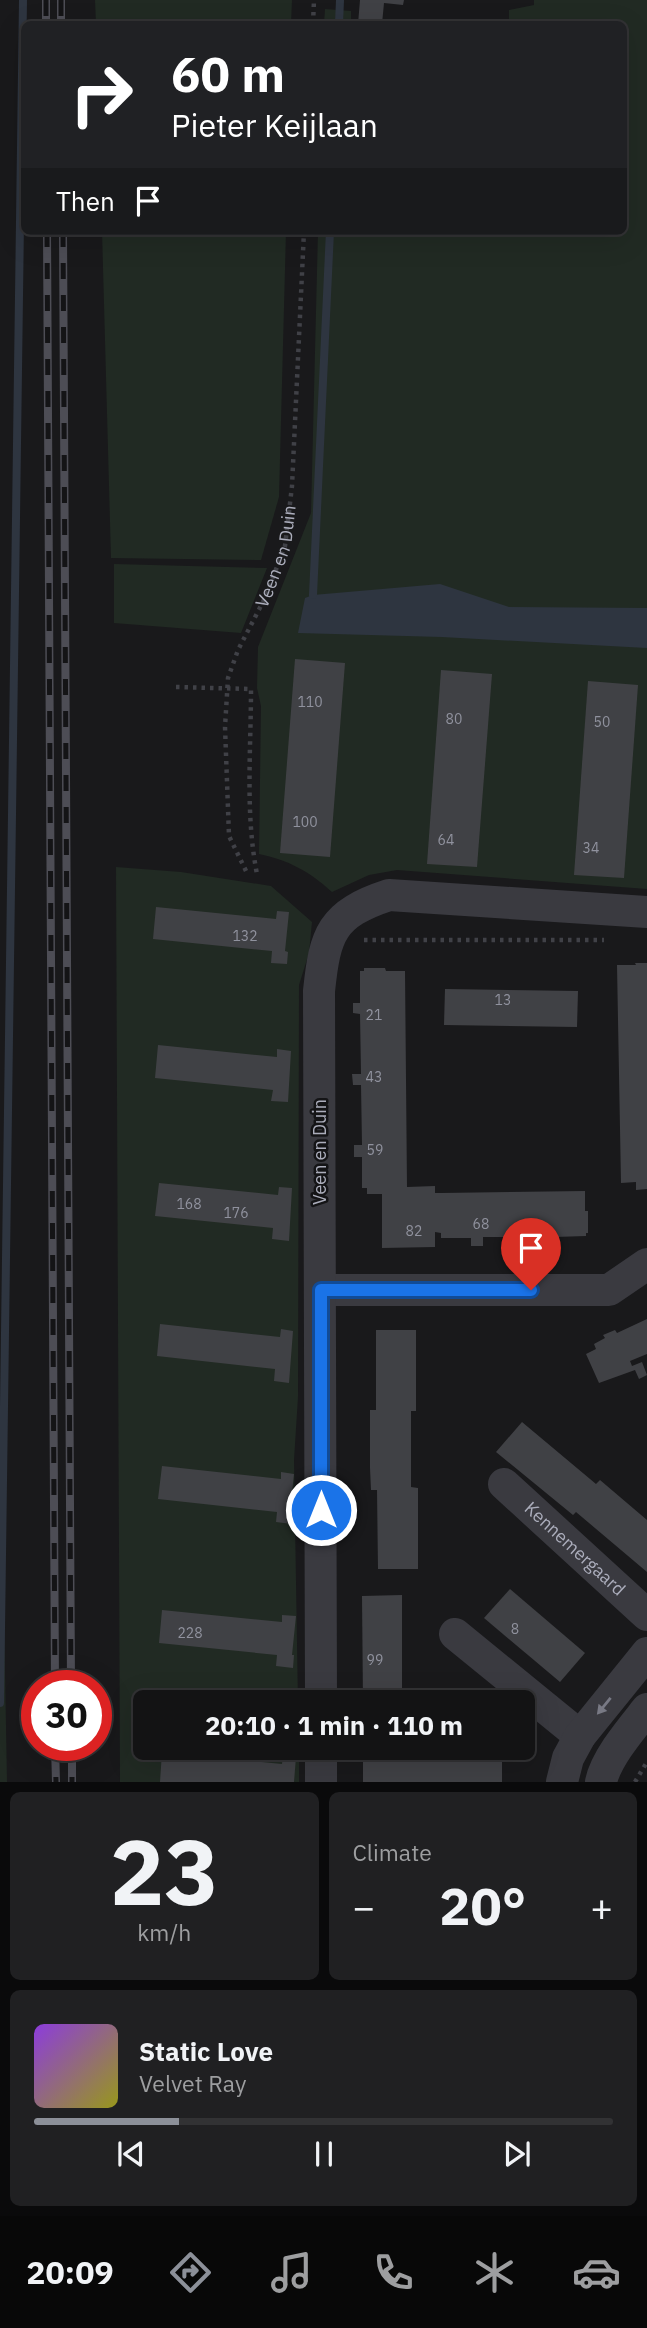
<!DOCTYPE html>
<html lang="en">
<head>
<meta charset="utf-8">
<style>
  body { margin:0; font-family:"IBM Plex Sans",sans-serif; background:#202022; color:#f1f3f6; height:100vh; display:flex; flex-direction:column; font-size:26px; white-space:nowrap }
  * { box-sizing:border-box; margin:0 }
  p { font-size:23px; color:#9d9ea0 }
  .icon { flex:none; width:38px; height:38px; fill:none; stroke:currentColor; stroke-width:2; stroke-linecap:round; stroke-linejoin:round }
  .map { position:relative; height:1782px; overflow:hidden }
  .sheet { display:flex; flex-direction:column; gap:10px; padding:10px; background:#0a0a0b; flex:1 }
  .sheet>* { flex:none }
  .guide { position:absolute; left:21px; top:21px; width:606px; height:214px; border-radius:10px; box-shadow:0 7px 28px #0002,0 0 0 2px #323234; background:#202124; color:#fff; overflow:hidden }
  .speed { position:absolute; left:21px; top:1670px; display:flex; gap:14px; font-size:35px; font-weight:700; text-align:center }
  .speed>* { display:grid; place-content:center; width:91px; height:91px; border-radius:50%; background:#131314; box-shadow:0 7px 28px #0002,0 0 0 2px #323234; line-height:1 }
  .speed .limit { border:10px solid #d22; background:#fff; color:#111 }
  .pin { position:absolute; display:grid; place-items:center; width:60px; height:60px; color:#fff; margin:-72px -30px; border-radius:50% 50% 50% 0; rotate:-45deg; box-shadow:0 0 7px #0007 }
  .pin .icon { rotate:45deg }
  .me { position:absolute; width:77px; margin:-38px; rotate:0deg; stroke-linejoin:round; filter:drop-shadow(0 0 5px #0008) }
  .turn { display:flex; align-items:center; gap:24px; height:147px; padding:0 35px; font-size:32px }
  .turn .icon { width:91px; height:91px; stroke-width:2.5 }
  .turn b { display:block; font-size:49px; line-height:60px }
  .then { display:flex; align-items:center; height:66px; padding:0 35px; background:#0003; gap:14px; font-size:26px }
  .big { font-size:52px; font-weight:700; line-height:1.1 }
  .sheet .widget { flex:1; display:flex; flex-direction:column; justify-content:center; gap:10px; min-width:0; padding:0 24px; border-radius:10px; background:#202022 }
  .sheet .dial { align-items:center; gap:0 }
  .dial b { font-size:91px; line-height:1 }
  .song { display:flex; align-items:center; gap:21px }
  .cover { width:84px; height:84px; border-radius:10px; background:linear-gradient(135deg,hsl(270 70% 55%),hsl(60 70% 35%)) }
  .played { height:7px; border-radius:4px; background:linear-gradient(90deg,#8c9099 25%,#323234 25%) }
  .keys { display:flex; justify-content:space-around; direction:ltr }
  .heat { display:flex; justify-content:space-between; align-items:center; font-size:38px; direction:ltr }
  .sheet .tiles { flex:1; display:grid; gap:10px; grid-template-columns:1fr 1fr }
  .widget:last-child { grid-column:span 2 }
  .trip { position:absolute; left:133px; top:1690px; width:402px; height:70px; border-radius:10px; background:#131314; box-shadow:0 7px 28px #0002,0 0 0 2px #323234; font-weight:700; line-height:70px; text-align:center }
  .dock { display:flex; height:112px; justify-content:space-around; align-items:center; background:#080808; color:#9d9ea0 }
  .dock .icon { width:49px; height:49px }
  .dock .current { color:#8c9099 }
  .dock b { font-size:32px; color:#f1f3f6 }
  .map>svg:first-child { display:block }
  .green { fill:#212a23 }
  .water { fill:#2e3540 }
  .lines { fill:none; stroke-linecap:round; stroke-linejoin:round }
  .stream { stroke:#2e3540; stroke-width:8 }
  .building { fill:#404145 }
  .path { stroke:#404147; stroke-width:4.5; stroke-dasharray:3.5 5; stroke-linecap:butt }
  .minor { stroke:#3a3a40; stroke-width:32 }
  .rail-casing { stroke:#4d4d55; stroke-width:8 }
  .rail { stroke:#141416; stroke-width:5; stroke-dasharray:16; stroke-linecap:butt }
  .oneway { fill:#787984 }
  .route-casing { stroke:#114b97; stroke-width:18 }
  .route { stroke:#1a73e8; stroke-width:12 }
  .labels { text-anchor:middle; stroke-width:5; stroke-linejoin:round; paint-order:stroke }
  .number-label { font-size:14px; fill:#90929e }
  .street-label { font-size:18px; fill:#abadbb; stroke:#141416 }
</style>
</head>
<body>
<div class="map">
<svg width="647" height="1782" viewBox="0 0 647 1782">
  <rect width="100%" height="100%" fill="#19191b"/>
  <!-- green -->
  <g class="green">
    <polygon points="95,0 292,0 291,24 96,24"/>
    <path d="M534,0H647V889L397,870L369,875L332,892C309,871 288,860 259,854L261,706L257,688L258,647L311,513L318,231H623V24H509V10L534,5Z"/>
    <polygon points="325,9 351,11 351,24 324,24"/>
    <polygon points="102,231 286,231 279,497 261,560 111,558"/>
    <polygon points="114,564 267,568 241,633 114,623"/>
    <polygon points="116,867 181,872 271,886 312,922 309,953 299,985 298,1397 294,1460 298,1703 145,1703 145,1748 299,1748 299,1782 120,1782"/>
    <polygon points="0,1392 7,1782 0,1782"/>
  </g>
  <!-- water -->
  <polygon class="water" points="440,584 509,607 647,608 647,648 442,637 298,633 305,598 313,595"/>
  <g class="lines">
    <!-- stream -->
    <g class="stream">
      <polyline points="339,24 340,0"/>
      <polyline points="313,595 330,231"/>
      <polyline points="0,1703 23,0"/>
    </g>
  </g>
  <!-- building -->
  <g class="building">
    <polygon points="360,0 404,0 403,5 384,3 382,24 358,24"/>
    <polygon points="295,659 345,663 330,857 280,853"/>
    <polygon points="441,670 492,674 477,867 427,864"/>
    <polygon points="588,681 638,685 624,878 574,875"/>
    <polygon points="156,907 276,919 277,911 289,912 285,951 288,952 287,964 271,963 272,951 153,939"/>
    <polygon points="635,963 647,963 647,1189 636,1190 636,1182 621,1183 617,965 636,965"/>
    <polygon points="364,968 385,968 386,971 405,971 407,1187 435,1186 435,1193 441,1193 585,1191 585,1211 588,1211 588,1233 586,1233 586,1236 555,1237 555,1245 543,1246 543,1237 483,1237 483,1246 471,1246 471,1238 441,1238 441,1233 435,1232 435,1247 382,1248 382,1194 367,1194 367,1188 362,1188 362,1157 354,1157 354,1145 362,1145 361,1085 353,1085 352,1074 361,1074 360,1014 353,1013 353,1003 360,1003 360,971 364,971"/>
    <polygon points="445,989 578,991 577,1027 444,1025"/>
    <polygon points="158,1045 277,1057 277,1049 291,1051 288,1102 271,1101 273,1090 155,1078"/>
    <polygon points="159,1183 278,1195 279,1187 292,1188 289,1241 272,1239 273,1228 155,1216"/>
    <polygon points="647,1319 647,1354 630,1361 632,1366 642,1362 647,1375 639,1379 635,1370 599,1383 586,1354 596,1349 594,1344 605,1338 603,1335 615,1330 617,1333"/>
    <polygon points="160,1324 280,1337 281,1329 293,1331 289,1383 274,1381 275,1369 157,1356"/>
    <polygon points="376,1330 416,1330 416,1411 411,1411 411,1487 418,1488 418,1569 378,1569 377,1490 371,1490 370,1468 370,1410 376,1410"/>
    <polygon points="522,1422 596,1484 600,1480 647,1520 647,1572 576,1512 573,1515 496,1452"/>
    <polygon points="162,1466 281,1479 281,1472 294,1474 290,1512 293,1512 292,1524 276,1522 277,1512 158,1499"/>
    <polygon points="510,1589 585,1653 560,1682 484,1618"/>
    <polygon points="402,1595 402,1703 363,1703 362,1596"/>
    <polygon points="162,1610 282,1622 282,1615 296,1616 292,1655 294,1655 293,1668 276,1666 277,1655 159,1643"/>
    <polygon points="481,1748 502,1748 502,1782 363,1782 363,1761 441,1760 442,1755 481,1754"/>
    <polygon points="162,1752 282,1764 283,1756 296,1757 294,1782 160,1782"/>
  </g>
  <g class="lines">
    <!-- path -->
    <g class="path">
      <polyline points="313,24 314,0"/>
      <path d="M176,687L251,689C251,750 245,814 257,874"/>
      <path id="s1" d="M246,871L229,836L225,727L228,678L238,650L265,598L285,546L292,486L304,231"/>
      <polyline points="364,940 604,940"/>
      <polyline points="635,1782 647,1762"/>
    </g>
    <!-- minor -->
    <g class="minor">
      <polyline points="321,1290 609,1290 647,1264"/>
      <path id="s2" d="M504,1484L647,1615"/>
      <polyline points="455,1634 580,1736"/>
      <path d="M321,1703L319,991C325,934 331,914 389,895L647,912"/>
      <polyline points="321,1782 321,1748"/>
      <polyline points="562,1782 568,1758 580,1736 647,1653"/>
      <path d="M601,1782C606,1758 632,1728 647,1709"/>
    </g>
    <!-- rail casing -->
    <g class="rail-casing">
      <g id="rail">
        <polyline points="46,0 46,24"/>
        <polyline points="61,0 61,24"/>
        <polyline points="47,231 55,1685"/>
        <polyline points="63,231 71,1685"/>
        <polyline points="55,1745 56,1782"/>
        <polyline points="72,1745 72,1782"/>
      </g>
    </g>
    <!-- rail -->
    <use href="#rail" class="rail"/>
  </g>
  <!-- one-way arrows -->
  <defs><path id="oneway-solid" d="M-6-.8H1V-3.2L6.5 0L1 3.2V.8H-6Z" transform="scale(1.75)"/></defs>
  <use class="oneway" href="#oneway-solid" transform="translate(604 1706) rotate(129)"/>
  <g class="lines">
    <!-- route casing -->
    <g class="route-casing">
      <polyline id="route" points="321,1510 321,1290 531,1290"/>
    </g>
    <!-- route -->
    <use href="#route" class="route"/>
  </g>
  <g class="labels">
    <!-- number labels -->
    <g class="number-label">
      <text x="310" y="707">110</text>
      <text x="454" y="724">80</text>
      <text x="602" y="727">50</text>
      <text x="305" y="827">100</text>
      <text x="446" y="845">64</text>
      <text x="591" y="853">34</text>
      <text x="245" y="941">132</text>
      <text x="503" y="1005">13</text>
      <text x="374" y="1020">21</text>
      <text x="374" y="1082">43</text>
      <text x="375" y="1155">59</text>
      <text x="189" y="1209">168</text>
      <text x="236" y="1218">176</text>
      <text x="481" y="1229">68</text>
      <text x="414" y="1236">82</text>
      <text x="515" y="1634">8</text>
      <text x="190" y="1638">228</text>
      <text x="375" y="1665">99</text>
    </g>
    <!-- street labels -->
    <g class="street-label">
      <text dy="6" stroke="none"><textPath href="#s1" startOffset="329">Veen en Duin</textPath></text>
      <text transform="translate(320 1152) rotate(-90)" y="6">Veen en Duin</text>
      <text dy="6" stroke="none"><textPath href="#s2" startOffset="96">Kennemergaard</textPath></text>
    </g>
  </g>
</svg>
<div class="speed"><div class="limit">30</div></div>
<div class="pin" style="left:531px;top:1290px;background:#d93025"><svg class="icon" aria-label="arrive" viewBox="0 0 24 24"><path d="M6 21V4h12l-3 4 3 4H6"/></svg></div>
<svg class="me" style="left:321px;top:1510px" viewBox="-20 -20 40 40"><circle r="17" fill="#1a73e8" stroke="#fff" stroke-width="3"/><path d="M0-11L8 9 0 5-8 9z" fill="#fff"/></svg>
<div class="trip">20:10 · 1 min · 110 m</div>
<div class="guide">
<div class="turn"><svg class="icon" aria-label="right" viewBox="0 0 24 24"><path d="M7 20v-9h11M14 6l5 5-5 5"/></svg><div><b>60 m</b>Pieter Keijlaan</div></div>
<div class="then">Then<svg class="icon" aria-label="arrive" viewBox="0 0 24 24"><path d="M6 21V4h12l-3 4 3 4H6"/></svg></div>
</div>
</div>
<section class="sheet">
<div class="tiles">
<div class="widget dial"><b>23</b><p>km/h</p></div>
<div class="widget"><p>Climate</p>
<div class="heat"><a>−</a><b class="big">20°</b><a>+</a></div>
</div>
<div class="widget">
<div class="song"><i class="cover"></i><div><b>Static Love</b><p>Velvet Ray</p></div></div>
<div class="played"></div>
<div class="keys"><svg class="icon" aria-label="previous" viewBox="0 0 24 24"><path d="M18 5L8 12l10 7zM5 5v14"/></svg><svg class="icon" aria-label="pause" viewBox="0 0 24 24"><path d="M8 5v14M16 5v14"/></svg><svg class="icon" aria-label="next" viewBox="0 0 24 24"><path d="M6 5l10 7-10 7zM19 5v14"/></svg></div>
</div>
</div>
</section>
<nav class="dock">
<b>20:09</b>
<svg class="icon current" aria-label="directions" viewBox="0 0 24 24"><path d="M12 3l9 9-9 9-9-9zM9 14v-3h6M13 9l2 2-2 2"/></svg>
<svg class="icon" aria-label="music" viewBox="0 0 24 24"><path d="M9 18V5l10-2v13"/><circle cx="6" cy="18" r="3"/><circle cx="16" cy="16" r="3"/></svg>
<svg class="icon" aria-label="phone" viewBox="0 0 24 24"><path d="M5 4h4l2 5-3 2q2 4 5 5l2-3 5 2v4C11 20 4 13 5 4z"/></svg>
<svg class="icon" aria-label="climate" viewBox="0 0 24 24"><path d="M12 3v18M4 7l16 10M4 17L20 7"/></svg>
<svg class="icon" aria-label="car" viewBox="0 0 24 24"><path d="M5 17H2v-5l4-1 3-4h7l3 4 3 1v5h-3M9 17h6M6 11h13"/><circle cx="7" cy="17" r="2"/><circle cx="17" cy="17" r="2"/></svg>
</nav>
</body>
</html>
